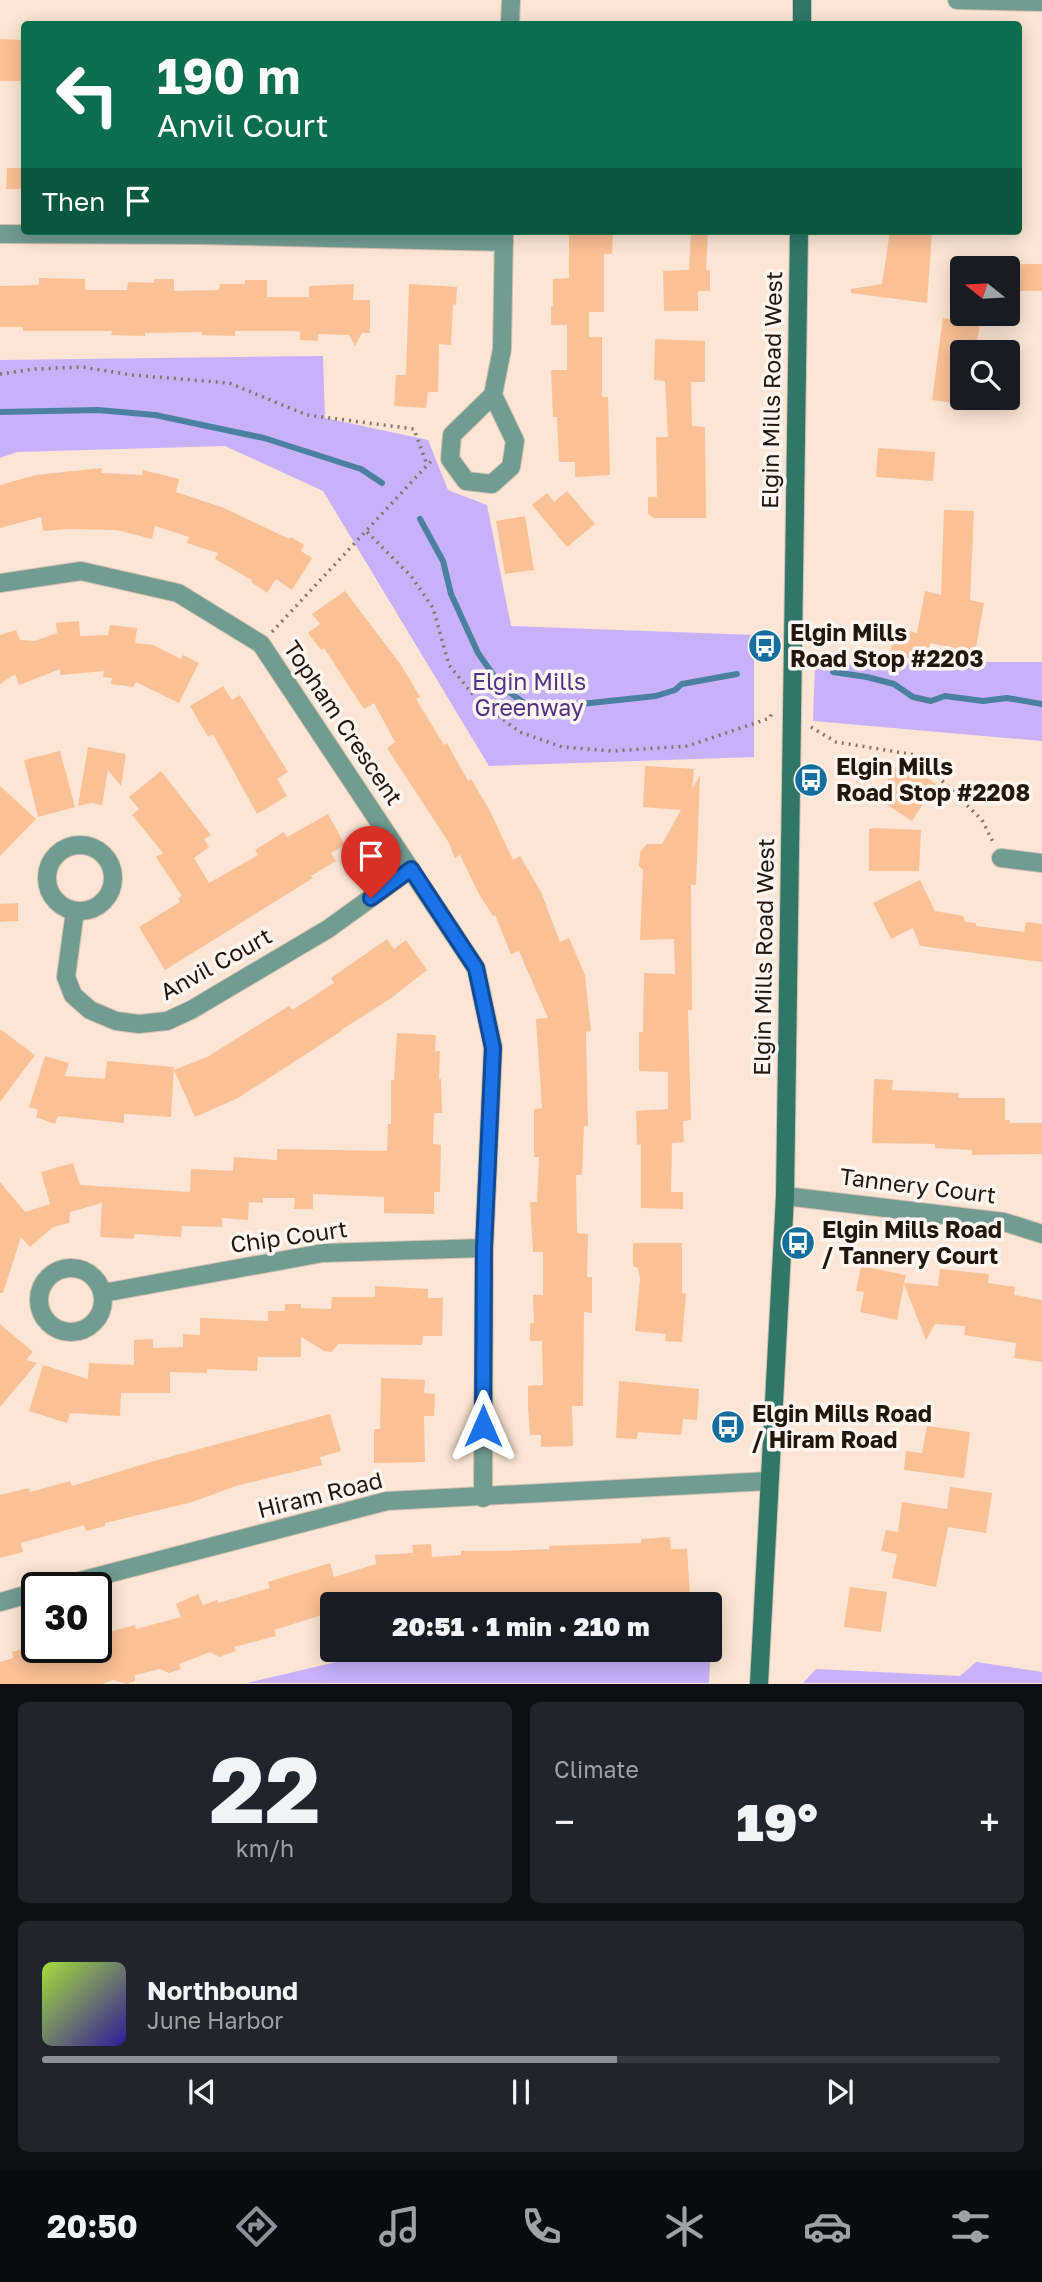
<!DOCTYPE html>
<html lang="en">
<head>
<meta charset="utf-8">
<style>
  body { margin:0; font-family:"Golos Text",sans-serif; background:#20242c; color:#f1f3f6; height:100vh; display:flex; flex-direction:column; font-size:26px; white-space:nowrap }
  * { box-sizing:border-box; margin:0 }
  p { font-size:23px; color:#9ea1a6 }
  .icon { flex:none; width:38px; height:38px; fill:none; stroke:currentColor; stroke-width:2; stroke-linecap:round; stroke-linejoin:round }
  .map { position:relative; height:1684px; overflow:hidden }
  .side { display:flex; flex-direction:column; gap:18px; padding:18px; background:#0d0f14; flex:1 }
  .side>* { flex:none }
  .hud { position:absolute; left:21px; top:21px; width:1001px; height:214px; border-radius:7px; box-shadow:0 4px 18px #0003; background:#0b6e4f; color:#fff; overflow:hidden }
  .needle { width:46px; rotate:288deg }
  .tools { position:absolute; left:950px; top:256px; display:grid; gap:14px }
  .tools a { display:grid; place-items:center; width:70px; height:70px; border-radius:7px; background:#171b24; box-shadow:0 4px 18px #0003; font-size:35px }
  .speed { position:absolute; left:21px; top:1572px; display:flex; gap:14px; font-size:35px; font-weight:700; text-align:center }
  .speed>* { display:grid; place-content:center; width:91px; height:91px; border-radius:50%; background:#171b24; box-shadow:0 4px 18px #0003; line-height:1 }
  .speed .limit { border:4px solid #111; border-radius:10px; background:#fff; color:#111 }
  .pin { position:absolute; display:grid; place-items:center; width:60px; height:60px; color:#fff; margin:-72px -30px; border-radius:50% 50% 50% 0; rotate:-45deg; box-shadow:0 0 7px #0007 }
  .pin .icon { rotate:45deg }
  .me { position:absolute; width:77px; margin:-38px; rotate:0deg; stroke-linejoin:round; filter:drop-shadow(0 0 5px #0008) }
  .turn { display:flex; align-items:center; gap:24px; height:147px; padding:0 21px; font-size:32px }
  .turn .icon { width:91px; height:91px; stroke-width:2.5 }
  .turn b { display:block; font-size:49px; line-height:60px }
  .then { display:flex; align-items:center; height:66px; padding:0 21px; background:#0003; gap:14px; font-size:26px }
  .big { font-size:52px; font-weight:800; line-height:1.1 }
  .side .widget { flex:1; display:flex; flex-direction:column; justify-content:center; gap:10px; min-width:0; padding:0 24px; border-radius:10px; background:#20242c }
  .side .dial { align-items:center; gap:0 }
  .dial b { font-size:91px; line-height:1 }
  .song { display:flex; align-items:center; gap:21px }
  .cover { width:84px; height:84px; border-radius:10px; background:linear-gradient(135deg,hsl(80 70% 55%),hsl(250 70% 35%)) }
  .played { height:7px; border-radius:4px; background:linear-gradient(90deg,#8c9099 60%,#363941 60%) }
  .keys { display:flex; justify-content:space-around; direction:ltr }
  .heat { display:flex; justify-content:space-between; align-items:center; font-size:38px; direction:ltr }
  .side .tiles { flex:1; display:grid; gap:18px; grid-template-columns:1fr 1fr }
  .widget:last-child { grid-column:span 2 }
  .trip { position:absolute; left:320px; top:1592px; width:402px; height:70px; border-radius:7px; background:#171b24; box-shadow:0 4px 18px #0003; font-weight:800; line-height:70px; text-align:center }
  .dock { display:flex; height:112px; justify-content:space-around; align-items:center; background:#090b0e; color:#9ea1a6 }
  .dock .icon { width:49px; height:49px }
  .dock .active { color:#8c9099 }
  .dock b { font-size:32px; color:#f1f3f6 }
  .map>svg:first-child { display:block }
  .green { fill:#c8b1fa }
  .lines { fill:none; stroke-linecap:round; stroke-linejoin:round }
  .stream { stroke:#4c80a0; stroke-width:6 }
  .building { fill:#fac196 }
  .street-casing { stroke:#d5c0b0; stroke-width:20 }
  .secondary-casing { stroke:#d5c0b0; stroke-width:20 }
  .path { stroke:#877567; stroke-width:3.5; stroke-dasharray:2 5; stroke-linecap:butt }
  .street { stroke:#719c92; stroke-width:18 }
  .secondary { stroke:#307669; stroke-width:18 }
  .route-casing { stroke:#114b97; stroke-width:18 }
  .route { stroke:#1a73e8; stroke-width:12 }
  .labels { text-anchor:middle; stroke-width:7; stroke-linejoin:round; paint-order:stroke }
  .street-label { font-size:23px; fill:#23160b; stroke:#fdf5f0 }
  .poi-label { font-size:23px; font-weight:bold; fill:#23160b; stroke:#fdf5f0; text-anchor:start }
  .park-label { font-size:23px; fill:#543187; stroke:#fdf5f0 }
</style>
</head>
<body>
<div class="map">
<svg width="1042" height="1684" viewBox="0 0 1042 1684">
  <rect width="100%" height="100%" fill="#fce5d4"/>
  <!-- green -->
  <g class="green">
    <polygon points="323,356 325,418 428,440 448,490 487,505 511,626 754,635 754,757 489,766 323,491 225,446 17,452 0,458 0,360"/>
    <polygon points="927,662 1042,662 1042,741 813,721 815,664"/>
    <polygon points="711,1621 712,1621 709,1683 247,1683 388,1650 710,1650"/>
    <polygon points="976,1662 1042,1672 1042,1683 803,1683 816,1669 960,1676"/>
  </g>
  <g class="lines">
    <!-- stream -->
    <g class="stream">
      <polyline points="0,412 98,410 155,415 264,438 361,469 382,483"/>
      <polyline points="420,519 443,561 451,594 478,653 501,686 524,703 553,707 656,696 675,690 682,684 737,674"/>
      <polyline points="833,672 867,677 894,684 913,697 931,701 945,696 983,701 1007,698 1042,704"/>
    </g>
  </g>
  <!-- building -->
  <g class="building">
    <polygon points="0,39 24,40 24,81 0,81"/>
    <polygon points="7,168 24,168 24,189 6,189"/>
    <polygon points="569,231 613,231 612,254 604,254 604,312 589,312 589,337 602,337 602,397 608,397 610,475 575,477 575,462 559,462 557,417 553,417 551,370 567,370 567,325 551,325 551,306 553,306 553,279 569,278"/>
    <polygon points="691,231 708,231 706,270 710,270 710,291 698,291 698,311 664,311 663,271 689,270"/>
    <polygon points="890,231 932,231 927,303 851,293 851,289 882,284"/>
    <rect x="1008" y="264" width="34" height="27"/>
    <polygon points="39,278 85,279 85,290 127,290 128,282 154,283 154,279 174,279 174,291 219,290 220,284 245,284 245,280 267,280 267,297 309,297 309,286 354,284 353,300 370,300 370,333 362,333 355,346 349,335 318,334 318,341 300,340 300,332 294,331 235,331 235,336 202,335 202,332 145,333 145,336 111,335 112,331 23,331 23,327 0,327 0,286 39,285"/>
    <polygon points="409,284 457,287 456,305 453,304 451,345 439,344 438,392 428,392 426,408 394,406 396,375 406,375"/>
    <polygon points="943,318 980,324 975,352 962,352 962,404 932,400"/>
    <polygon points="655,339 705,341 705,382 691,382 692,426 705,427 706,518 654,518 648,514 648,497 657,497 656,437 668,437 665,381 654,380"/>
    <polygon points="878,448 935,452 933,481 876,477"/>
    <polygon points="102,468 101,473 142,475 143,470 179,479 176,492 224,508 289,539 291,537 304,545 301,551 312,558 292,590 276,579 267,593 251,582 252,580 215,559 218,553 187,543 189,537 155,526 152,539 117,530 68,529 43,531 41,517 0,528 0,485 36,475"/>
    <polygon points="567,491 595,524 567,547 532,505 547,493 554,502"/>
    <polygon points="944,510 974,511 970,600 984,603 975,652 930,643 927,662 890,655 895,628 917,633 925,591 941,595"/>
    <polygon points="525,516 534,570 505,574 496,521"/>
    <polygon points="345,591 401,665 420,697 416,699 444,745 447,743 468,781 471,779 490,811 513,860 520,856 541,892 560,942 569,938 585,975 591,1031 586,1032 588,1126 584,1126 582,1175 576,1175 577,1233 588,1234 587,1277 592,1277 592,1313 584,1312 583,1406 572,1406 573,1446 541,1447 541,1435 530,1435 528,1406 528,1386 543,1385 542,1341 530,1341 530,1323 534,1323 533,1295 543,1295 543,1252 533,1252 530,1202 537,1202 539,1157 534,1157 534,1109 542,1108 536,1019 548,1018 519,951 511,954 495,915 493,916 479,894 460,855 455,858 449,843 387,748 395,742 374,703 364,709 324,648 321,650 308,633 320,624 312,614"/>
    <polygon points="79,621 80,636 108,635 110,625 137,628 135,643 153,645 181,659 183,655 199,663 179,703 136,682 133,687 111,684 112,678 103,677 104,671 60,675 60,669 19,685 15,674 0,684 0,635 16,630 20,640 35,641 57,633 56,623"/>
    <polygon points="223,686 232,700 240,695 288,772 277,779 287,796 257,814 213,734 208,737 190,706"/>
    <polygon points="88,747 126,754 121,786 108,770 102,805 91,803 78,806"/>
    <polygon points="60,751 75,807 38,817 24,760"/>
    <polygon points="900,760 936,784 912,821 876,798"/>
    <polygon points="645,766 694,769 692,789 700,775 696,885 691,885 692,1010 688,1010 691,1120 683,1121 684,1142 672,1143 671,1192 683,1192 683,1209 641,1208 641,1144 637,1145 636,1111 668,1109 668,1072 639,1071 639,1032 643,1032 644,973 675,974 674,939 640,940 643,870 639,866 640,852 647,844 662,844 681,810 643,807"/>
    <polygon points="161,771 211,835 204,839 209,847 194,858 209,883 258,855 255,850 284,832 287,837 328,814 345,845 331,853 336,861 311,876 313,878 165,970 139,927 180,902 178,898 182,896 156,857 163,853 132,815 139,809 129,797"/>
    <polygon points="0,786 36,819 0,856"/>
    <polygon points="874,828 921,830 919,871 869,871 869,829"/>
    <polygon points="920,880 935,911 963,916 965,922 976,923 976,926 1024,932 1026,922 1042,924 1042,962 920,946 913,928 891,939 873,903"/>
    <polygon points="18,903 18,921 0,922 0,904"/>
    <polygon points="387,939 394,949 406,940 427,970 390,999 341,1030 343,1030 238,1098 195,1117 174,1070 207,1057 289,1006 292,1010 334,983 331,978"/>
    <polygon points="0,1029 35,1055 0,1102"/>
    <polygon points="397,1033 436,1035 435,1051 440,1051 439,1079 441,1079 442,1113 434,1113 433,1144 441,1145 440,1192 434,1192 434,1214 384,1213 384,1197 313,1194 313,1209 294,1209 295,1198 263,1198 263,1203 249,1202 248,1220 222,1218 222,1227 182,1226 181,1237 134,1234 134,1239 100,1237 102,1203 70,1212 69,1223 53,1227 30,1247 21,1237 3,1293 0,1293 0,1182 25,1212 50,1204 41,1172 73,1163 80,1185 190,1192 191,1169 233,1171 234,1157 277,1160 277,1149 387,1151 388,1124 391,1124 391,1080 394,1080"/>
    <polygon points="45,1056 69,1063 65,1076 105,1079 107,1061 174,1067 171,1117 124,1114 124,1123 58,1116 55,1124 36,1117 38,1110 29,1107"/>
    <polygon points="874,1079 893,1080 892,1090 959,1093 958,1098 1005,1098 1005,1120 1010,1120 1010,1123 1042,1123 1042,1154 972,1155 972,1150 935,1148 935,1144 872,1143"/>
    <polygon points="633,1243 682,1243 682,1293 686,1294 682,1342 665,1341 666,1334 635,1331 640,1279 638,1268 633,1266"/>
    <polygon points="861,1266 906,1275 904,1283 938,1286 940,1269 989,1274 988,1283 1015,1287 1014,1295 1042,1300 1042,1362 1014,1358 1016,1343 964,1335 965,1326 935,1324 926,1340 904,1284 897,1320 860,1312 864,1292 856,1291"/>
    <polygon points="375,1286 428,1289 428,1298 443,1298 442,1336 423,1336 422,1345 338,1344 332,1352 324,1351 301,1337 301,1357 258,1357 257,1371 207,1369 207,1373 170,1372 170,1393 121,1393 120,1416 70,1413 67,1423 29,1411 43,1365 88,1379 89,1363 134,1365 134,1340 153,1339 153,1348 183,1347 183,1334 200,1335 200,1318 268,1321 268,1311 285,1311 285,1304 301,1304 301,1308 331,1309 332,1297 375,1297"/>
    <polygon points="0,1324 33,1352 26,1360 37,1363 0,1407"/>
    <polygon points="381,1378 425,1380 424,1393 435,1394 434,1416 424,1416 425,1462 374,1463 374,1429 380,1429"/>
    <polygon points="619,1381 699,1389 697,1420 683,1419 681,1435 638,1432 637,1439 616,1438"/>
    <polygon points="330,1414 341,1451 320,1457 322,1465 236,1486 192,1502 105,1523 105,1526 86,1531 84,1525 21,1543 23,1552 0,1558 0,1495 29,1488 30,1492 70,1481 72,1486 154,1461"/>
    <polygon points="927,1426 970,1432 964,1478 904,1470 906,1451 922,1453"/>
    <polygon points="950,1487 992,1493 986,1533 948,1527 936,1587 892,1578 897,1554 881,1551 886,1530 898,1532 902,1502 947,1509"/>
    <polygon points="670,1537 671,1549 687,1549 690,1594 638,1597 638,1602 608,1603 608,1598 475,1604 475,1596 410,1600 410,1605 332,1605 332,1612 274,1630 276,1636 234,1647 236,1651 219,1657 210,1652 179,1664 181,1669 169,1673 160,1669 135,1675 135,1681 127,1684 113,1680 103,1684 0,1684 0,1662 13,1658 12,1652 30,1647 104,1647 101,1634 135,1625 136,1629 181,1617 176,1604 198,1594 203,1605 217,1600 218,1603 270,1588 268,1582 330,1563 334,1577 376,1564 375,1555 413,1553 412,1545 431,1544 432,1557 461,1555 461,1551 501,1551 549,1549 549,1546 641,1543 641,1539"/>
    <polygon points="850,1587 887,1592 881,1632 844,1627"/>
  </g>
  <g class="lines">
    <!-- street casing -->
    <g class="street-casing">
      <g id="street">
        <polyline points="957,0 1042,2"/>
        <polyline points="510,24 511,0"/>
        <polyline points="0,234 199,235 504,242"/>
        <polyline points="493,395 515,441 511,467 492,484 466,481 450,459 452,435 493,395 502,349 504,231"/>
        <polyline points="0,583 81,571 178,593 261,644 476,968 493,1047 484,1248 483,1498"/>
        <circle cx="80" cy="878" r="33"/>
        <polyline points="1001,858 1042,863"/>
        <polyline points="75,911 66,977 73,995 90,1010 116,1021 139,1024 167,1021 191,1010 328,929 411,869"/>
        <polyline points="785,1196 1004,1222 1042,1234"/>
        <circle cx="71" cy="1300" r="32"/>
        <polyline points="103,1293 323,1253 484,1248"/>
        <polyline points="57,1587 387,1501 768,1481"/>
        <polyline points="0,1602 37,1592"/>
      </g>
    </g>
    <!-- secondary casing -->
    <g class="secondary-casing">
      <g id="secondary">
        <polyline points="802,24 802,0"/>
        <polyline points="759,1684 785,1196 799,231"/>
      </g>
    </g>
    <!-- path -->
    <g class="path">
      <polyline points="0,374 35,369 82,367 132,375 229,383 307,415 414,429 427,465"/>
      <polyline points="367,532 411,576 433,608 449,665 479,702 520,732 562,747 613,751 688,746 770,718 772,712"/>
      <polyline points="272,632 433,459"/>
      <polyline points="811,727 836,742 916,755 982,820 993,842"/>
    </g>
    <!-- street -->
    <use href="#street" class="street"/>
    <!-- secondary -->
    <use href="#secondary" class="secondary"/>
  </g>
  <g class="lines">
    <!-- route casing -->
    <g class="route-casing">
      <polyline id="route" points="371,898 411,869 476,968 493,1048 484,1248 483,1426"/>
    </g>
    <!-- route -->
    <use href="#route" class="route"/>
  </g>
  <!-- icons -->
  <defs>
    <g id="bus-disc" transform="scale(1.75)"><circle r="9.5" fill="#156f9e" stroke="#fdf5f0"/><path d="M-5-6H5V4H4V6H2V4H-2V6H-4V4H-5ZM-3.5-4V0h7V-4ZM-3.5 1.2v1.5H-2V1.2ZM2 1.2v1.5H3.5V1.2Z" fill="#fff"/></g>
  </defs>
  <g fill-rule="evenodd">
    <use href="#bus-disc" x="765" y="646"/>
    <use href="#bus-disc" x="811" y="780"/>
    <use href="#bus-disc" x="798" y="1243"/>
    <use href="#bus-disc" x="728" y="1427"/>
  </g>
  <g class="labels">
    <!-- street labels -->
    <g class="street-label">
      <text transform="translate(772 390) rotate(-89)" y="8">Elgin Mills Road West</text>
      <text transform="translate(343 723) rotate(56)" y="8">Topham Crescent</text>
      <text transform="translate(764 957) rotate(-89)" y="8">Elgin Mills Road West</text>
      <text transform="translate(216 964) rotate(-29)" y="8">Anvil Court</text>
      <text transform="translate(918 1186) rotate(7)" y="8">Tannery Court</text>
      <text transform="translate(289 1237) rotate(-8)" y="8">Chip Court</text>
      <text transform="translate(320 1495) rotate(-14)" y="8">Hiram Road</text>
    </g>
    <!-- poi labels -->
    <g class="poi-label">
      <text x="790" y="641">Elgin Mills<tspan x="790" dy="26">Road Stop #2203</tspan></text>
      <text x="836" y="775">Elgin Mills<tspan x="836" dy="26">Road Stop #2208</tspan></text>
      <text x="822" y="1238">Elgin Mills Road<tspan x="822" dy="26">/ Tannery Court</tspan></text>
      <text x="752" y="1422">Elgin Mills Road<tspan x="752" dy="26">/ Hiram Road</tspan></text>
    </g>
    <!-- park labels -->
    <g class="park-label">
      <text x="529" y="690">Elgin Mills<tspan x="529" dy="26">Greenway</tspan></text>
    </g>
  </g>
</svg>
<div class="tools">
<a><svg class="needle" viewBox="-14 -14 28 28"><path d="M0-13l5 13h-10z" fill="#e53935"/><path d="M0 13l5-13h-10z" fill="#9ea1a6"/></svg></a>
<a><svg class="icon" aria-label="search" viewBox="0 0 24 24"><circle cx="10" cy="10" r="6"/><path d="M15 15l6 6"/></svg></a>
</div>
<div class="speed"><div class="limit">30</div></div>
<div class="pin" style="left:371px;top:898px;background:#d93025"><svg class="icon" aria-label="arrive" viewBox="0 0 24 24"><path d="M6 21V4h12l-3 4 3 4H6"/></svg></div>
<svg class="me" style="left:483px;top:1426px" viewBox="-20 -20 40 40"><path d="M0-17L14 15 0 8-14 15z" fill="#1a73e8" stroke="#fff" stroke-width="4"/></svg>
<div class="trip">20:51 · 1 min · 210 m</div>
<div class="hud">
<div class="turn"><svg class="icon" aria-label="left" viewBox="0 0 24 24"><path d="M17 20v-9H6M10 6l-5 5 5 5"/></svg><div><b>190 m</b>Anvil Court</div></div>
<div class="then">Then<svg class="icon" aria-label="arrive" viewBox="0 0 24 24"><path d="M6 21V4h12l-3 4 3 4H6"/></svg></div>
</div>
</div>
<section class="side">
<div class="tiles">
<div class="widget dial"><b>22</b><p>km/h</p></div>
<div class="widget"><p>Climate</p>
<div class="heat"><a>−</a><b class="big">19°</b><a>+</a></div>
</div>
<div class="widget">
<div class="song"><i class="cover"></i><div><b>Northbound</b><p>June Harbor</p></div></div>
<div class="played"></div>
<div class="keys"><svg class="icon" aria-label="previous" viewBox="0 0 24 24"><path d="M18 5L8 12l10 7zM5 5v14"/></svg><svg class="icon" aria-label="pause" viewBox="0 0 24 24"><path d="M8 5v14M16 5v14"/></svg><svg class="icon" aria-label="next" viewBox="0 0 24 24"><path d="M6 5l10 7-10 7zM19 5v14"/></svg></div>
</div>
</div>
</section>
<nav class="dock">
<b>20:50</b>
<svg class="icon active" aria-label="directions" viewBox="0 0 24 24"><path d="M12 3l9 9-9 9-9-9zM9 14v-3h6M13 9l2 2-2 2"/></svg>
<svg class="icon" aria-label="music" viewBox="0 0 24 24"><path d="M9 18V5l10-2v13"/><circle cx="6" cy="18" r="3"/><circle cx="16" cy="16" r="3"/></svg>
<svg class="icon" aria-label="phone" viewBox="0 0 24 24"><path d="M5 4h4l2 5-3 2q2 4 5 5l2-3 5 2v4C11 20 4 13 5 4z"/></svg>
<svg class="icon" aria-label="climate" viewBox="0 0 24 24"><path d="M12 3v18M4 7l16 10M4 17L20 7"/></svg>
<svg class="icon" aria-label="car" viewBox="0 0 24 24"><path d="M5 17H2v-5l4-1 3-4h7l3 4 3 1v5h-3M9 17h6M6 11h13"/><circle cx="7" cy="17" r="2"/><circle cx="17" cy="17" r="2"/></svg>
<svg class="icon" aria-label="filters" viewBox="0 0 24 24"><path d="M4 7h16M4 17h16"/><circle cx="9" cy="7" r="2"/><circle cx="15" cy="17" r="2"/></svg>
</nav>
</body>
</html>
